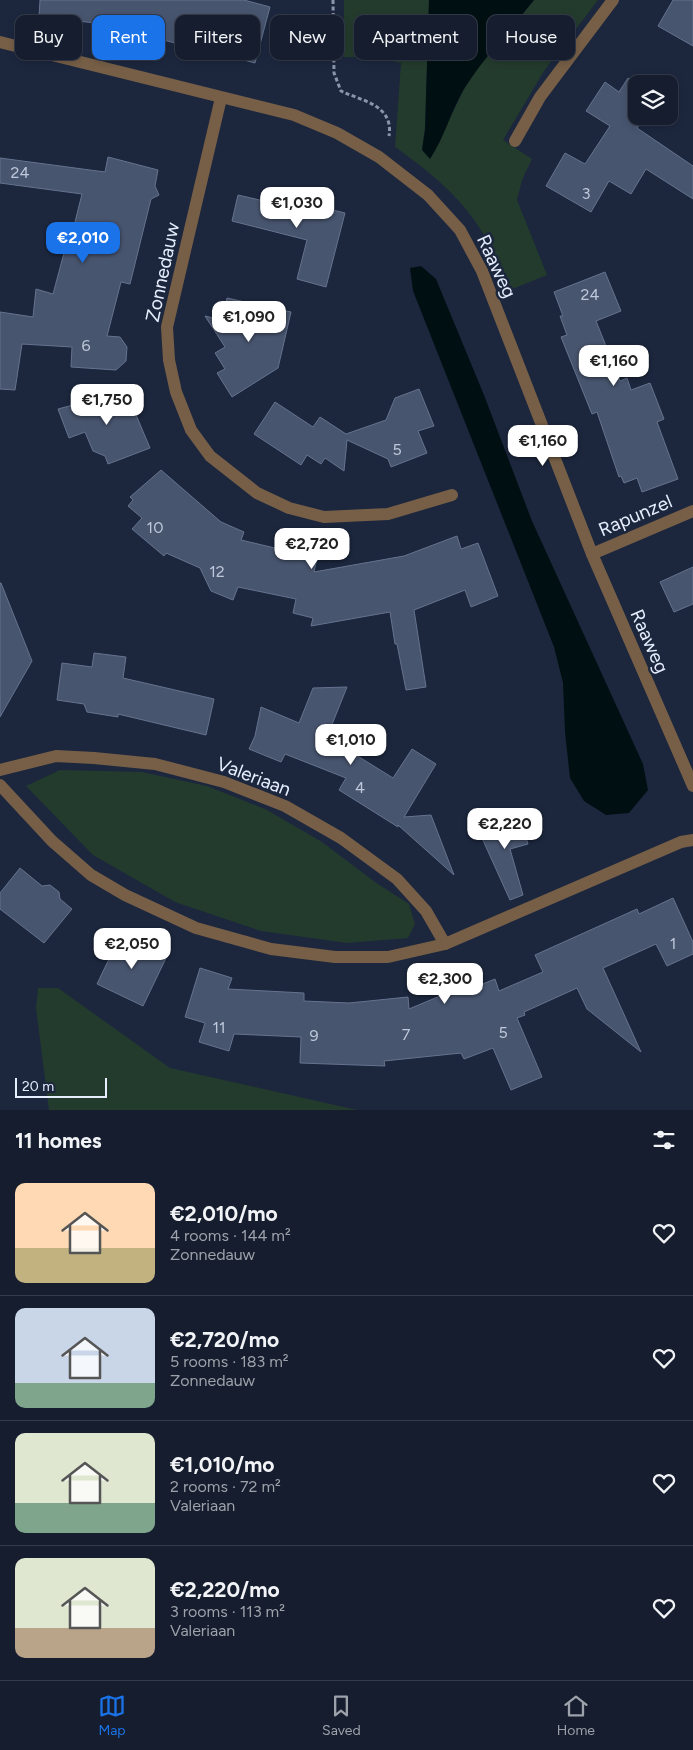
<!DOCTYPE html>
<meta charset="utf-8">
<style>
body{margin:0;font-family:Figtree,sans-serif;background:#1e2636;color:#f1f3f6;height:100vh;display:flex;flex-direction:column;font-size:19px;white-space:nowrap}
*{box-sizing:border-box;margin:0}
p{font-size:16px;color:#9da2aa}
.icon{flex:none;width:28px;height:28px;fill:none;stroke:currentColor;stroke-width:2;stroke-linecap:round;stroke-linejoin:round}
.map{position:relative;height:1110px;overflow:hidden}
.panel{display:flex;flex-direction:column;background:#151d2e;flex:1}
.panel>*{flex:none}
.guide{position:absolute;left:15px;top:15px;width:664px;height:45px;display:flex;gap:10px}
.fabs{position:absolute;left:628px;top:75px;display:grid;gap:10px}
.fabs a{display:grid;place-items:center;width:50px;height:50px;border-radius:10px;background:#151d2e;box-shadow:0 2px 8px #0003,0 0 0 1px #343b4a;font-size:25px}
.scale{position:absolute;left:15px;bottom:12px;width:92px;box-sizing:border-box;padding-left:5px;border:2px solid #e6eefe;border-top:0;font-size:14px;line-height:18px;white-space:nowrap;color:#e6eefe;-webkit-text-stroke:4px #1c273e;paint-order:stroke}
.price{position:absolute;translate:-50% -42px;padding:0 11px;border-radius:10px;background:#fff;color:#222;font-size:16px;line-height:32px;filter:drop-shadow(0 1px 2px #0008)}
.price::after{content:'';position:absolute;left:50%;top:30px;width:15px;height:11px;margin-left:-8px;background:inherit;clip-path:polygon(0 0,100% 0,50% 100%)}
.price.on{background:#1a73e8;color:#fff}
ul{padding:0;list-style:none}
li{display:flex;align-items:center;gap:15px;height:125px;padding:0 15px}
li+li{border-top:1px solid #343b4a}
li span{display:grid;place-items:center;flex:none;width:140px;height:100px;border-radius:10px;color:#555}
li>.icon{margin-inline-start:auto}
span .icon{width:60px;height:60px;fill:#fffc;stroke-width:1}
li b{font-size:21px}
h2{display:flex;justify-content:space-between;align-items:center;height:60px;padding:0 15px;font-size:21px}
.tag{padding:0 18px;border-radius:10px;background:#151d2e;box-shadow:0 2px 8px #0003,0 0 0 1px #343b4a;font-size:18px;line-height:45px}
.tag.on{background:#1a73e8;color:#fff}
.menu{display:flex;justify-content:space-around;align-items:center;height:70px;border-top:1px solid #343b4a;background:#151d2e;font-size:14px;color:#9da2aa}
.menu a{display:grid;justify-items:center;gap:2px}
.menu .on{color:#1a73e8}
.map>svg:first-child{display:block}
.green{fill:#233b2d}
.water{fill:#001012}
.building{fill:#48556f;stroke:#65738e}
.lines{fill:none;stroke-linecap:round;stroke-linejoin:round}
.path{stroke:#8b94a8;stroke-width:3;stroke-dasharray:4 2.5;stroke-linecap:butt}
.street{stroke:#775f47;stroke-width:12}
.labels{text-anchor:middle;stroke-width:5;stroke-linejoin:round;paint-order:stroke}
.number-label{font-size:16px;fill:#bec8da}
.street-label{font-size:19px;fill:#e6eefe;stroke:#1c273e}
</style>
<div class="map">
<svg width="693" height="1110" viewBox="0 0 693 1110">
<rect width="100%" height="100%" fill="#1c273e"/>
<g class="green">
<path d="M 344,0 L 429,0 L 425,129 L 422,150 L 453,112 L 463,91 L 474,73 L 534,0 L 598,0 L 544,71 L 503,140 L 532,159 L 522,180 L 517,200 L 547,275 L 510,290 C 502,272 495,254 485,237 C 464,199 429,171 395,147 L 401,63 L 380,58 L 344,57 Z"/>
<polygon points="60,770 142,772 207,786 267,810 322,842 375,882 409,904 415,924 408,938 347,943 261,931 175,902 93,855 26,786"/>
<polygon points="38,988 58,988 170,1068 357,1110 49,1110 36,1008"/>
</g>
<g class="water">
<path d="M 429,0 L 534,0 C 511,29 484,57 464,89 C 451,111 445,136 430,159 L 422,150 L 425,129 Z"/>
<polygon points="421,266 436,279 484,395 532,521 643,764 648,790 629,813 606,815 584,801 570,778 565,732 563,683 554,647 413,291 410,268"/>
</g>
<g class="building">
<polygon points="40,0 244,0 270,7 255,63 222,54 226,38 180,24 175,43 141,34 143,28 39,17"/>
<polygon points="673,0 693,0 693,46 658,26"/>
<polygon points="628,78 637,84 636,116 645,116 637,128 693,166 693,199 646,169 631,194 609,181 591,212 546,186 565,153 585,164 610,126 586,111 605,82 619,92"/>
<polygon points="108,157 158,170 155,186 159,195 151,199 130,284 121,282 107,336 120,337 127,347 126,361 116,370 71,367 72,347 22,344 15,390 0,389 0,312 33,317 36,289 53,294 64,253 67,254 82,194 0,183 0,158 105,172"/>
<polygon points="268,188 297,195 296,201 345,213 326,287 297,279 307,240 232,221 238,195 264,201"/>
<polygon points="605,272 621,311 596,321 620,381 627,378 631,390 650,383 664,419 657,422 678,479 642,492 637,478 624,483 621,476 619,477 597,412 592,414 561,337 567,335 560,316 563,316 554,292"/>
<polygon points="227,298 291,312 278,368 232,397 217,373 225,369 215,353 225,347 205,316 222,320"/>
<polygon points="419,389 434,426 418,431 427,453 391,467 388,459 347,440 344,471 325,458 321,464 307,455 301,465 254,434 275,402 313,427 320,417 346,434 386,420 395,398"/>
<polygon points="126,391 150,448 108,464 105,456 93,451 85,432 69,438 58,409"/>
<polygon points="161,470 221,522 244,532 241,540 317,558 314,572 404,556 457,536 461,549 478,543 498,596 471,607 465,590 414,610 426,687 406,690 397,644 395,644 390,612 311,626 313,618 293,613 296,599 238,587 233,600 211,591 200,568 166,553 164,556 132,529 142,518 128,506 133,500 130,497"/>
<polygon points="693,567 693,604 674,612 660,582"/>
<polygon points="0,583 1,583 32,661 0,717"/>
<polygon points="94,653 126,657 123,678 214,699 206,735 118,714 118,717 87,712 84,704 57,700 62,663 92,667"/>
<polygon points="347,687 327,737 393,778 412,749 436,764 404,817 431,815 454,875 398,825 398,827 339,790 346,778 285,754 281,762 249,749 255,736 261,707 299,723 313,688"/>
<polygon points="519,815 528,844 510,849 523,895 510,900 477,827"/>
<polygon points="20,868 42,886 50,885 59,892 60,899 72,909 44,943 0,909 0,893"/>
<polygon points="673,898 693,942 693,954 667,966 656,944 603,968 641,1052 587,1009 577,988 524,1012 525,1015 517,1018 542,1077 511,1090 493,1048 464,1059 461,1053 384,1061 385,1066 300,1063 301,1037 234,1034 229,1051 199,1042 205,1023 185,1017 200,968 232,978 228,989 304,993 304,1001 349,1003 408,997 409,1009 476,981 478,986 495,979 499,991 543,972 535,955 637,909 639,914"/>
<polygon points="121,934 167,956 143,1006 97,984"/>
</g>
<g class="lines">
<path class="path" d="M 333,0 L 334,73 L 341,91 C 362,101 394,105 389,136"/>
<g class="street">
<polyline points="0,42 294,115 337,133 379,157 428,195 460,230 482,271 592,554 693,786"/>
<polyline points="221,98 167,327 169,360 176,392 191,430 210,456 257,493 289,508 324,517 388,514 452,495"/>
<polyline points="515,141 540,97 613,0"/>
<polyline points="592,554 693,511"/>
<polyline points="0,770 56,756 94,758 155,764 224,782 285,806 341,838 397,879 426,911 445,944"/>
<polyline points="0,785 52,841 91,875 125,895 196,928 271,949 335,957 388,957 445,944 681,842 693,840"/>
</g>
</g>
<g class="labels">
<g class="number-label">
<text x="20" y="178">24</text>
<text x="586" y="199">3</text>
<text x="590" y="300">24</text>
<text x="86" y="351">6</text>
<text x="397" y="455">5</text>
<text x="155" y="533">10</text>
<text x="217" y="577">12</text>
<text x="360" y="793">4</text>
<text x="673" y="949">1</text>
<text x="219" y="1033">11</text>
<text x="503" y="1038">5</text>
<text x="406" y="1040">7</text>
<text x="314" y="1041">9</text>
</g>
<g class="street-label">
<text transform="translate(497 266) rotate(65)" y="7">Raaweg</text>
<text transform="translate(162 272) rotate(-78)" y="7">Zonnedauw</text>
<text transform="translate(635 515) rotate(-23)" y="7">Rapunzel</text>
<text transform="translate(650 641) rotate(66)" y="7">Raaweg</text>
<text transform="translate(254 776) rotate(21)" y="7">Valeriaan</text>
</g>
</g>
</svg>
<div class="fabs">
<a><svg class="icon" aria-label="layers" viewBox="0 0 24 24"><path d="M12 4l9 5-9 5-9-5zM3 14l9 5 9-5"/></svg></a>
</div>
<div class="scale">20 m</div>
<b class="price" style="left:297px;top:229px">€1,030</b>
<b class="price on" style="left:83px;top:264px">€2,010</b>
<b class="price" style="left:249px;top:343px">€1,090</b>
<b class="price" style="left:614px;top:387px">€1,160</b>
<b class="price" style="left:107px;top:426px">€1,750</b>
<b class="price" style="left:543px;top:467px">€1,160</b>
<b class="price" style="left:312px;top:570px">€2,720</b>
<b class="price" style="left:351px;top:766px">€1,010</b>
<b class="price" style="left:505px;top:850px">€2,220</b>
<b class="price" style="left:132px;top:970px">€2,050</b>
<b class="price" style="left:445px;top:1005px">€2,300</b>
<div class="guide">
<a class="tag">Buy</a>
<a class="tag on">Rent</a>
<a class="tag">Filters</a>
<a class="tag">New</a>
<a class="tag">Apartment</a>
<a class="tag">House</a>
</div>
</div>
<section class="panel">
<h2>11 homes<svg class="icon" aria-label="filters" viewBox="0 0 24 24"><path d="M4 7h16M4 17h16"/><circle cx="9" cy="7" r="2"/><circle cx="15" cy="17" r="2"/></svg></h2>
<ul>
<li><span style="background:linear-gradient(#ffd9b3 65%,#c2b280 0)"><svg class="icon" aria-label="home" viewBox="0 0 24 24"><path d="M3 11l9-7 9 7M6 9v11h12V9"/></svg></span><div><b>€2,010/mo</b><p>4 rooms · 144 m²</p><p>Zonnedauw</p></div><svg class="icon" aria-label="heart" viewBox="0 0 24 24"><path d="M12 20l-8-8c-3-5 5-10 8-4 3-6 11-1 8 4z"/></svg></li>
<li><span style="background:linear-gradient(#c9d6e8 75%,#7fa58c 0)"><svg class="icon" aria-label="home" viewBox="0 0 24 24"><path d="M3 11l9-7 9 7M6 9v11h12V9"/></svg></span><div><b>€2,720/mo</b><p>5 rooms · 183 m²</p><p>Zonnedauw</p></div><svg class="icon" aria-label="heart" viewBox="0 0 24 24"><path d="M12 20l-8-8c-3-5 5-10 8-4 3-6 11-1 8 4z"/></svg></li>
<li><span style="background:linear-gradient(#dfe7d0 70%,#7fa58c 0)"><svg class="icon" aria-label="home" viewBox="0 0 24 24"><path d="M3 11l9-7 9 7M6 9v11h12V9"/></svg></span><div><b>€1,010/mo</b><p>2 rooms · 72 m²</p><p>Valeriaan</p></div><svg class="icon" aria-label="heart" viewBox="0 0 24 24"><path d="M12 20l-8-8c-3-5 5-10 8-4 3-6 11-1 8 4z"/></svg></li>
<li><span style="background:linear-gradient(#dfe7d0 70%,#b9a48a 0)"><svg class="icon" aria-label="home" viewBox="0 0 24 24"><path d="M3 11l9-7 9 7M6 9v11h12V9"/></svg></span><div><b>€2,220/mo</b><p>3 rooms · 113 m²</p><p>Valeriaan</p></div><svg class="icon" aria-label="heart" viewBox="0 0 24 24"><path d="M12 20l-8-8c-3-5 5-10 8-4 3-6 11-1 8 4z"/></svg></li>
</ul>
</section>
<nav class="menu">
<a class="on"><svg class="icon" aria-label="map" viewBox="0 0 24 24"><path d="M3 6l6-2 6 2 6-2v14l-6 2-6-2-6 2zM9 4v14M15 6v14"/></svg>Map</a>
<a><svg class="icon" aria-label="saved" viewBox="0 0 24 24"><path d="M7 4h10v16l-5-4-5 4z"/></svg>Saved</a>
<a><svg class="icon" aria-label="home" viewBox="0 0 24 24"><path d="M3 11l9-7 9 7M6 9v11h12V9"/></svg>Home</a>
</nav>
